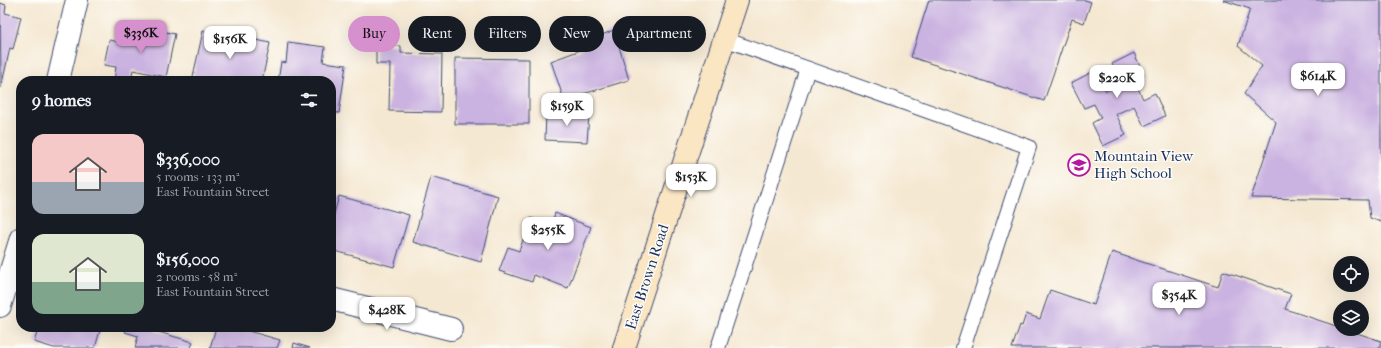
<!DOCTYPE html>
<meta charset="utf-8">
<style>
body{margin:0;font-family:"IM FELL French Canon",serif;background:#20242c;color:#f1f3f6;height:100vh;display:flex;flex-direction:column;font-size:15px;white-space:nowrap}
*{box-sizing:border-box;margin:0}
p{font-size:13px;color:#9ea1a6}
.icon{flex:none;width:22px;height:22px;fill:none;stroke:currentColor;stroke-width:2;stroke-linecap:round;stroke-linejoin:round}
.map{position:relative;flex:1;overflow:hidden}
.sheet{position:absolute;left:16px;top:76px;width:320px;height:256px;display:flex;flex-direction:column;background:#171b24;border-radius:16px;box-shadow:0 4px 16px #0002}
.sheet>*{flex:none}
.hud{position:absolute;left:348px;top:16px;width:380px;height:36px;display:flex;gap:8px}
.tools{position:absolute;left:1333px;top:256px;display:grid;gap:8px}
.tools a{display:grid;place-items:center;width:36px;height:36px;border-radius:50%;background:#171b24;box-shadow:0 4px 16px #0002;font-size:20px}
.price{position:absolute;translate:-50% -34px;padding:0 9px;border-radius:8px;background:#fff;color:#222;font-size:13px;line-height:26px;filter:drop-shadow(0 1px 2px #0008)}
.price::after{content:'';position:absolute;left:50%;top:24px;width:12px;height:9px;margin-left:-6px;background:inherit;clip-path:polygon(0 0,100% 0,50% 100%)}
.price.on{background:#d690ce;color:#111}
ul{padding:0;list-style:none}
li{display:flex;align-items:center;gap:12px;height:100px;padding:0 16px}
li span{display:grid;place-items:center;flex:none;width:112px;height:80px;border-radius:12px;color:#555}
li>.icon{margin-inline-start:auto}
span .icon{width:48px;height:48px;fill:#fffc;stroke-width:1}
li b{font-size:17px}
h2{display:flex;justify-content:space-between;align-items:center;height:48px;padding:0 16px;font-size:17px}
.tag{padding:0 14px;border-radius:18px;background:#171b24;box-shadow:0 4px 16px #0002;font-size:14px;line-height:36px}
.tag.on{background:#d690ce;color:#111}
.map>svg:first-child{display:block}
.building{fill:#cab2e1}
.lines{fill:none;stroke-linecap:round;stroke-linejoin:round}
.lane-casing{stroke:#3c4b6f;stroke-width:16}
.street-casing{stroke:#3c4b6f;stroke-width:24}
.secondary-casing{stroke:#3c4b6f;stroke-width:24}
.lane{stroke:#fff;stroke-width:14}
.street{stroke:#fff;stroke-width:22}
.secondary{stroke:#fbe6c4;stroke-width:22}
.labels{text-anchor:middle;stroke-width:3;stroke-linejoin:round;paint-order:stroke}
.poi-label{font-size:15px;fill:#1b2f5e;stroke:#fdfcf7;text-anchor:start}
.street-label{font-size:15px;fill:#1b2f5e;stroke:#fdfcf7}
</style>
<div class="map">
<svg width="1381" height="348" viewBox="0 0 1381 348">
<rect width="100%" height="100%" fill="#fdfcf7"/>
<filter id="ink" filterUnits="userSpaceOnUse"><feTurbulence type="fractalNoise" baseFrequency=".025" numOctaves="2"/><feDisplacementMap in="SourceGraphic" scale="8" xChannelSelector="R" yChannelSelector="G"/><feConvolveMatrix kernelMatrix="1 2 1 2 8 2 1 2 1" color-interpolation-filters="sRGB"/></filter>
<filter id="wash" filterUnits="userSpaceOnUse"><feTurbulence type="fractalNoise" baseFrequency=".012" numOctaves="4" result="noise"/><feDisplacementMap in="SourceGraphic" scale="16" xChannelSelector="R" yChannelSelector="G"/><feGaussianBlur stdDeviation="0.9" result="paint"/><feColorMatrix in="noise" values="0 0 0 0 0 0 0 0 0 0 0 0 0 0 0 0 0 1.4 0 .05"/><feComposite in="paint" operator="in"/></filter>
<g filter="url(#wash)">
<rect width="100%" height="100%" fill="#f5e8d2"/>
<g id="blocks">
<g class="building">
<polygon points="929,0 1085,0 1091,2 1084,23 1072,19 1044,101 911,57"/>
<polygon points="1223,0 1381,0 1381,222 1370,218 1368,200 1251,198 1276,122 1244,94 1262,66 1238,46 1250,9"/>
<polygon points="0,3 6,5 5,13 21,17 13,49 10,48 1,88"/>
<polygon points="138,26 175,34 166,77 133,70 131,81 114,81 116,67 104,65 109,40 134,45"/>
<polygon points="614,30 629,80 583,94 587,106 568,112 551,61 581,50 580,44"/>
<polygon points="203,31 233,37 231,46 245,49 247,38 270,43 262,81 192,81"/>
<polygon points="288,42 325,47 323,62 346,65 339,113 331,112 331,81 278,81 281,62 286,63"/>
<polygon points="376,45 401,46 401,53 442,54 441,112 389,111 390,64 376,64"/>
<polygon points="1134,53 1144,75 1134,80 1143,99 1155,93 1165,116 1144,126 1134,106 1116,114 1126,135 1103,146 1092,123 1101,118 1094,104 1084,108 1071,83 1096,70 1106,91 1121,84 1112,64"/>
<polygon points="455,58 529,59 529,124 455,124"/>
<polygon points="546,113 589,115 587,142 545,140"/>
<polygon points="431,177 498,196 481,262 413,242"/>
<polygon points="339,196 409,215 394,267 331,250 331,225"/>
<polygon points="555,213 591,227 568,288 534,275 532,282 499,271 508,247 519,251 531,218 551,226"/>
<polygon points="1112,252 1218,287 1223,271 1291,294 1285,309 1381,341 1381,348 1012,348 1020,325 1022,326 1026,314 1040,319 1050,290 1094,305"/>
<polygon points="39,327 101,327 95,348 54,348 34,342"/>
<polygon points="127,327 156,327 155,331 193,342 191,348 135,348 138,336 125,332"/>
<polygon points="216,327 234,327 280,340 277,348 210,348"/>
<polygon points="294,343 310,348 293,348"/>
</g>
</g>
</g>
<g filter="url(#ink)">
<use href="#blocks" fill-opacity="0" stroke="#3c4b6f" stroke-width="1"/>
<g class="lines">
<g class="lane-casing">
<g id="lane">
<polyline points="724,39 1029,147 963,348"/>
<polyline points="718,348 808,69"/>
</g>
</g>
<g class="street-casing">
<g id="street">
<polyline points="58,81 77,0"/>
<polyline points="331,299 451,329"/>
<polyline points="0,306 21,238"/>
</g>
</g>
<g class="secondary-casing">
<polyline id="secondary" points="624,348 737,0"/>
</g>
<use href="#lane" class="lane"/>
<use href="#street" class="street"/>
<use href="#secondary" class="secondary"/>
</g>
</g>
<defs>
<g id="school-ring" transform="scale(1.15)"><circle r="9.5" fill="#fdfcf7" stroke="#b5179e" stroke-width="1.5"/><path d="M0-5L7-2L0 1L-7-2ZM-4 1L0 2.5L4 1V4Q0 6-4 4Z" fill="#b5179e"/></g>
</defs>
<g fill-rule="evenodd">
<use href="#school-ring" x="1079" y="165"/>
</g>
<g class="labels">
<g class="poi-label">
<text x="1094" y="161">Mountain View<tspan x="1094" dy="17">High School</tspan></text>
</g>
<g class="street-label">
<text transform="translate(647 277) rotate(-72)" y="5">East Brown Road</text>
</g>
</g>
</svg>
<div class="tools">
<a><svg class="icon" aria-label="locate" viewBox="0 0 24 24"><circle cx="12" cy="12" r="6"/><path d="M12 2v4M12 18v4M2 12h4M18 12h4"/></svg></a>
<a><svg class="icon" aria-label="layers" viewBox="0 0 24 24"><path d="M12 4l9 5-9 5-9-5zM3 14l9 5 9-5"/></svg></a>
</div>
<b class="price on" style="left:141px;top:54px">$336K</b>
<b class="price" style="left:230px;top:60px">$156K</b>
<b class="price" style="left:1318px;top:97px">$614K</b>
<b class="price" style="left:1117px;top:99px">$220K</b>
<b class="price" style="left:567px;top:127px">$159K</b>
<b class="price" style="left:691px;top:198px">$153K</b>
<b class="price" style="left:548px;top:251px">$255K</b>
<b class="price" style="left:1179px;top:316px">$354K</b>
<b class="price" style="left:387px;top:331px">$428K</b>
<div class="hud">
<a class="tag on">Buy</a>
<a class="tag">Rent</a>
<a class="tag">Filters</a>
<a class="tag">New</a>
<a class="tag">Apartment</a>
</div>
<section class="sheet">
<h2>9 homes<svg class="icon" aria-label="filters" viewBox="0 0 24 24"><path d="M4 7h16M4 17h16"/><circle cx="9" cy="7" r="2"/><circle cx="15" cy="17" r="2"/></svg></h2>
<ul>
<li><span style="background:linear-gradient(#f6c9c9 60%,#9aa5b1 0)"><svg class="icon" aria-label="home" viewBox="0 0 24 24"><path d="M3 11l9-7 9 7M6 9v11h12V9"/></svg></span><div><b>$336,000</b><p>5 rooms · 133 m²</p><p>East Fountain Street</p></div></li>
<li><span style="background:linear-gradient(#dfe7d0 60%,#7fa58c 0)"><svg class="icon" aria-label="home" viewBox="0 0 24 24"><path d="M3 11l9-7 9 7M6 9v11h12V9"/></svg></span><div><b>$156,000</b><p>2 rooms · 58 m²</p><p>East Fountain Street</p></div></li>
</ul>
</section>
</div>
